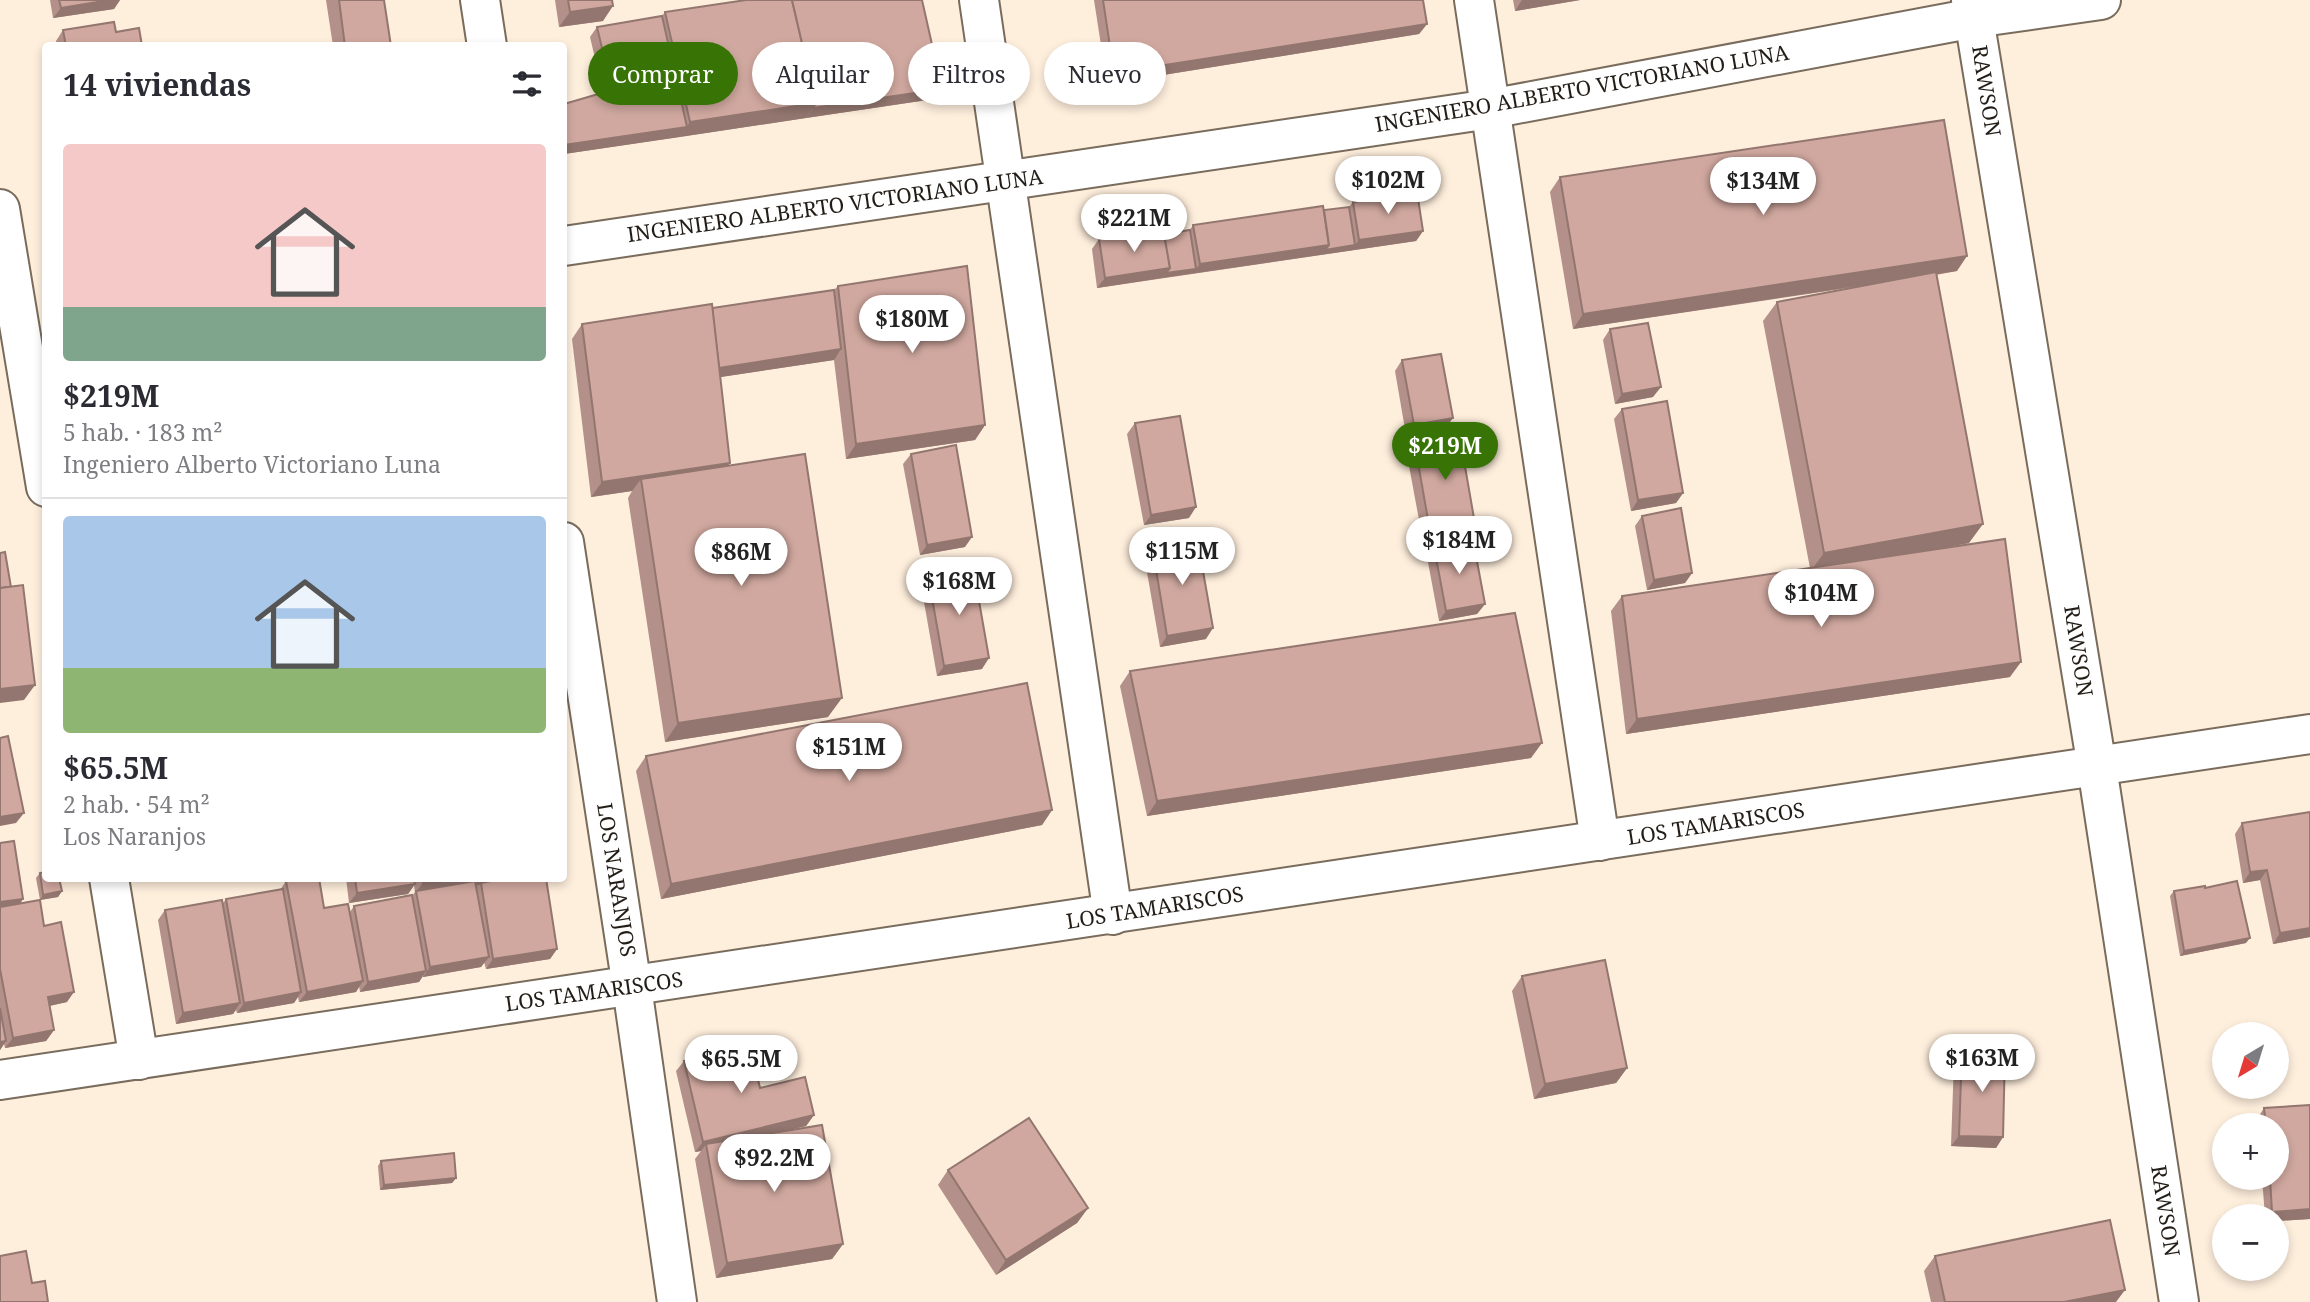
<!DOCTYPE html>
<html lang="es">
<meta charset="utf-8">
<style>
body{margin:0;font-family:"Noto Serif",serif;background:#f7f7f7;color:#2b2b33;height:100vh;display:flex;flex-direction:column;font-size:26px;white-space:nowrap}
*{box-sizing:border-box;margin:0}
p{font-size:23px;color:#7c7c81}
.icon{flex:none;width:38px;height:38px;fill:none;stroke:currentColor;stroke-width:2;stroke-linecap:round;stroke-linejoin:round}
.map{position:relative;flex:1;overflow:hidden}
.panel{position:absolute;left:42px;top:42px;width:525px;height:840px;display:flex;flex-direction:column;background:#fff;border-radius:7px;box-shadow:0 4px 10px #0003}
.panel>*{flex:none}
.banner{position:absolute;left:588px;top:42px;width:665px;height:63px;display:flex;gap:14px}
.needle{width:46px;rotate:218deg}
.fabs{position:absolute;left:2212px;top:1022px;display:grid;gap:14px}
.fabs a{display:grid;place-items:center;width:77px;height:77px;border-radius:50%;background:#fff;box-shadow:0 4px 10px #0003;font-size:35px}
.price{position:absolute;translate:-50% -60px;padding:0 16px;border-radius:24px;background:#fff;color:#222;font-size:23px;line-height:46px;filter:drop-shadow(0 2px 4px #0008)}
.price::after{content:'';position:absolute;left:50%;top:42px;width:21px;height:16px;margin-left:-10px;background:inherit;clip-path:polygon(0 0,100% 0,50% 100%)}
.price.current{background:#387306;color:#fff}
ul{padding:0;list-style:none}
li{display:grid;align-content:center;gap:14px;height:371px;padding:0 21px}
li+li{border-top:2px solid #e1e1e2}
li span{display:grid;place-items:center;height:217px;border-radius:7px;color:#555}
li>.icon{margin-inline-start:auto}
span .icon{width:126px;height:126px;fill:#fffc;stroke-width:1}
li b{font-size:30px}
h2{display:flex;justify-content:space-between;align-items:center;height:84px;padding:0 21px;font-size:30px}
.pill{padding:0 24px;border-radius:32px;background:#fff;box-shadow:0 4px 10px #0003;font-size:24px;line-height:63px}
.pill.current{background:#387306;color:#fff}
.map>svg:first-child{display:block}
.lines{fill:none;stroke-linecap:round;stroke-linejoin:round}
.minor-casing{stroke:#796c5c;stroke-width:42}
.minor{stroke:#fff;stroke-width:38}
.wall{fill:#b39089}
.shaded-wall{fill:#92766f}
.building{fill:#d0a89f;stroke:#92766f;stroke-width:2}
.labels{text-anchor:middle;stroke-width:6;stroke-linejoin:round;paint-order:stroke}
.street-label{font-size:21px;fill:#231d17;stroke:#fefefe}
</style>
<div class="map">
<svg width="2310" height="1302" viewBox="0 0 2310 1302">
<rect width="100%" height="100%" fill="#feeedc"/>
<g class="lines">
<g class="minor-casing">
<g id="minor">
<polyline points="480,0 487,46"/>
<polyline points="979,0 1113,915"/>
<polyline points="1474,0 1600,841"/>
<polyline points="1971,0 2097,767 2179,1302"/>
<polyline points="0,209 46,487"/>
<polyline points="564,246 1490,109 1974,18 2101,0"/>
<polyline points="564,542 632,987 677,1302"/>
<polyline points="109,878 139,1060"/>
<polyline points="0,1080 2310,734"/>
</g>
</g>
<use href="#minor" class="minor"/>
</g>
<g class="wall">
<polygon points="50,0 120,0 114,9 53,18"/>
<polygon points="326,0 384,0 391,46 333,46"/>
<polygon points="555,0 612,0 603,21 559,27"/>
<polygon points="1094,0 1423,0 1427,24 1419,34 1107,84"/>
<polygon points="1513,0 1580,0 1515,11"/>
<polygon points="665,12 942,89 934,99 564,154 564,104 603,92 590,37 597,27 662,16"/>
<polygon points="63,30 116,32 142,46 56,46 56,41"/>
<polygon points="1560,177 1957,271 1936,275 1969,543 1931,550 2010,677 1626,734 1611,611 1622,596 1810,568 1763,321 1777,302 1875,284 1573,329 1550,192"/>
<polygon points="1353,202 1423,231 1416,241 1097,288 1092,249 1099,239 1164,234 1190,230 1193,225 1349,207"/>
<polygon points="838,286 985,425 975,440 846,459 834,360 720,377 729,466 828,717 665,742 628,498 632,491 591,497 572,339 582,324 712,308 834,290"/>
<polygon points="1610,329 1653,397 1615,404 1603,340"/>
<polygon points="1402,360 1453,418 1445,428 1406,435 1395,371"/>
<polygon points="1622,409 1683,493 1676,503 1631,511 1614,419"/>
<polygon points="1135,423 1189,518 1144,525 1127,434"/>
<polygon points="1414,440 1468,534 1423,541 1406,450"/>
<polygon points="911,454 965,547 920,555 903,464"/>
<polygon points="1642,516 1692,573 1685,583 1647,590 1635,526"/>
<polygon points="1152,545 1206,639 1160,647 1144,555"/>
<polygon points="1434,547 1485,604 1477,614 1439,621 1427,557"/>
<polygon points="928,575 982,669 937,676 921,585"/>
<polygon points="1130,671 1531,758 1147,816 1120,686"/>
<polygon points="646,756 1052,810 1042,825 661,899 636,771"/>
<polygon points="2310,812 2310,937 2273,944 2260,880 2243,883 2235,834 2242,823"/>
<polygon points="0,843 23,899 20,904 44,926 67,1002 49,1006 54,1030 46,1041 5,1048 4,1044 0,1050"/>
<polygon points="40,873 62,891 58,897 40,900 36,878"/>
<polygon points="346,878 546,878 557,949 550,959 486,969 484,962 481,967 423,977 423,976 419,982 360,992 359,986 356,992 299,1002 298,997 294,1003 237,1013 236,1010 233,1014 176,1024 158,920 165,910 223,903 226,899 280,890 286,881 324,908 350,912 354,906 412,896 415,892 414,885 408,894 349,903"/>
<polygon points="2174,891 2246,943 2180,956 2170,896"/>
<polygon points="1522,976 1627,1068 1616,1083 1534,1099 1512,991"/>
<polygon points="1962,1050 2003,1137 1996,1148 1951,1146 1954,1060"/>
<polygon points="684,1061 760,1088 814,1115 806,1126 776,1133 843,1244 832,1259 716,1278 695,1159 701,1151 695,1152 676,1071"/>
<polygon points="2310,1105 2310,1219 2277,1221 2277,1216 2265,1216 2262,1178 2277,1178 2277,1125 2258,1125 2257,1119 2264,1108"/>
<polygon points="381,1161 456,1178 452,1183 380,1190 378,1166"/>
<polygon points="948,1170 1088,1208 1077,1223 996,1275 938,1185"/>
<polygon points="1935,1256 2116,1302 1931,1302 1924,1271"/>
</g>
<g class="shaded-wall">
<polygon points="110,0 120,0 114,9 53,18 61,8"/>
<polygon points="1522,0 1580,0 1515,11"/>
<polygon points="613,6 603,21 559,27 570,12"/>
<polygon points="1427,24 1419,34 1107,84 1114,73"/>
<polygon points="942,89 934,99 806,118 813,108"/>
<polygon points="816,103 806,118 680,137 690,122"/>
<polygon points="687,127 680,137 564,154 564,145"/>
<polygon points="1423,231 1416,241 1162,278 1166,273 1196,269 1200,264 1329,245 1355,245 1359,240"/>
<polygon points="1967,256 1957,271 1573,329 1583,314"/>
<polygon points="1170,268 1162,278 1097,288 1105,278"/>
<polygon points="841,349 834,360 708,379 715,369"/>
<polygon points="1661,387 1653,397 1615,404 1622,394"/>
<polygon points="1453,418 1445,428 1406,435 1414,425"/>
<polygon points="985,425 975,440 846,459 856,444"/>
<polygon points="730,463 720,478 641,479 632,491 591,497 602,482"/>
<polygon points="1683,493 1676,503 1631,511 1638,500"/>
<polygon points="1196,507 1189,518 1144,525 1151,515"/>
<polygon points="1475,524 1468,534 1423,541 1430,531"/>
<polygon points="1983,524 1969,543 1810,572 1824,553"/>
<polygon points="972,537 965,547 920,555 927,545"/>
<polygon points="1692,573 1685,583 1647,590 1654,580"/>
<polygon points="1485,604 1477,614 1439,621 1446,611"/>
<polygon points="1213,628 1206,639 1160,647 1167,636"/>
<polygon points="989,658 982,669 937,676 944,666"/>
<polygon points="2021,662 2010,677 1626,734 1637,719"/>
<polygon points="35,685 24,700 0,703 0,689"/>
<polygon points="842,698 828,717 665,742 678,723"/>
<polygon points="1542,743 1531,758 1147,816 1157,801"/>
<polygon points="1052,810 1042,825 661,899 671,884"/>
<polygon points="24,813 16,823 0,826 0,817"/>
<polygon points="2267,870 2260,880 2243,883 2250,872"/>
<polygon points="451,878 474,878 469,885 415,893 423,883"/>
<polygon points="478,878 520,878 481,883 479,885 473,886"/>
<polygon points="415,884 408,894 349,903 357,893"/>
<polygon points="62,891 58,897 40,900 43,895"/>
<polygon points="23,899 16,909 0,912 0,902"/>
<polygon points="2310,928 2310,937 2273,944 2280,933"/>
<polygon points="2250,938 2246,943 2180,956 2184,951"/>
<polygon points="557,949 550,959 486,969 493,959"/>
<polygon points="489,957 481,967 423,977 430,967"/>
<polygon points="426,971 419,982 360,992 368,982"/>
<polygon points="363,981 356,992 299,1002 307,992"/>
<polygon points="74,992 67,1002 40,1008 48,997"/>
<polygon points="301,992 294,1003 237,1013 244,1003"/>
<polygon points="240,1003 233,1014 176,1024 183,1013"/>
<polygon points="54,1030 46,1041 5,1048 13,1038"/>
<polygon points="6,1041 0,1050 0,1042"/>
<polygon points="1627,1068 1616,1083 1534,1099 1545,1084"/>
<polygon points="814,1115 806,1126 707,1149 706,1144 701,1151 695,1152 703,1142"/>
<polygon points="1959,1136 2003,1137 1996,1148 1951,1146"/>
<polygon points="456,1178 452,1183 380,1190 384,1185"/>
<polygon points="1088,1208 1077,1223 996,1275 1006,1260"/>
<polygon points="2310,1209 2310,1219 2277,1221 2277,1216 2269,1216 2272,1212"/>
<polygon points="843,1244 832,1259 716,1278 727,1263"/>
<polygon points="2125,1290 2116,1302 2064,1302"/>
</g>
<g class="building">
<polygon points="59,0 110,0 61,8"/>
<polygon points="339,0 384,0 391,46 345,46"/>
<polygon points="568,0 612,0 613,6 570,12"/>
<polygon points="746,0 792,0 816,103 690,122 665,12"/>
<polygon points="792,0 922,0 942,89 813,108 816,103"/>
<polygon points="1103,0 1423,0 1427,24 1114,73"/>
<polygon points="662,16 687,127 564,145 564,104 612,90 597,27"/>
<polygon points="114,22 116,32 139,28 142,46 66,46 63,30"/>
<polygon points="1944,120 1967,256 1583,314 1560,177"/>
<polygon points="1417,192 1423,231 1359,240 1353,202"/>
<polygon points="1323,206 1329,245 1200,264 1193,225"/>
<polygon points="1349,207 1355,245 1325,250 1329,245 1324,210"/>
<polygon points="1164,229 1170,268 1105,278 1099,239"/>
<polygon points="1190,230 1196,269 1166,273 1170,268 1164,234"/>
<polygon points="967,266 985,425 856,444 838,286"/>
<polygon points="1936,272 1983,524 1824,553 1777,302"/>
<polygon points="834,290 841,349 719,368 712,308"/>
<polygon points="712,304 730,463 602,482 582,324"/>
<polygon points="1648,323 1661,387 1622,394 1610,329"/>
<polygon points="1441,354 1453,418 1414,425 1402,360"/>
<polygon points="1667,401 1683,493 1638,500 1622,409"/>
<polygon points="1180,416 1196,507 1151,515 1135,423"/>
<polygon points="1459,432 1475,524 1430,531 1414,440"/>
<polygon points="956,445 972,537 927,545 911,454"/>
<polygon points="805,454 842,698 678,723 641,479"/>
<polygon points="1681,508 1692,573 1654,580 1642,516"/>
<polygon points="1197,537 1213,628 1167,636 1152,545"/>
<polygon points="2005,539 2021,662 1637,719 1622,596"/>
<polygon points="1473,540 1485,604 1446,611 1434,547"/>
<polygon points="5,552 11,587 0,588 0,553"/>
<polygon points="973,567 989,658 944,666 928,575"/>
<polygon points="23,585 35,685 0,689 0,588"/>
<polygon points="1515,613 1542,743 1157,801 1130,671"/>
<polygon points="1027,683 1052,810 671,884 646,756"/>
<polygon points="8,736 24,813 0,817 0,738"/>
<polygon points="2310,812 2310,928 2280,933 2267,870 2250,872 2242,823"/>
<polygon points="14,841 23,899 0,902 0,843"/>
<polygon points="46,872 46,878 59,878 62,891 43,895 40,873"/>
<polygon points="301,878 319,878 324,908 348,904 363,981 307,992 286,881"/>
<polygon points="355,878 414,878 415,884 357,893"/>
<polygon points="422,878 451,878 423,883"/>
<polygon points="506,878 546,878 557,949 493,959 481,883"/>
<polygon points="475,881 489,957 430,967 416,891"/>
<polygon points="2237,881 2250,938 2184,951 2174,891 2205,886 2205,888"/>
<polygon points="283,889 301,992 244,1003 226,899"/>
<polygon points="412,895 426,971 368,982 354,906"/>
<polygon points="40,900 44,926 61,922 74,992 48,997 54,1030 13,1038 0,969 0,907"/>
<polygon points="222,900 240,1003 183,1013 165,910"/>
<polygon points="1605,960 1627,1068 1545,1084 1522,976"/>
<polygon points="0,1008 6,1041 0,1042"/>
<polygon points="750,1045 760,1088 805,1077 814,1115 703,1142 684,1061"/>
<polygon points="1962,1050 2005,1052 2003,1137 1959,1136"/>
<polygon points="2310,1105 2310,1209 2272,1212 2270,1178 2277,1178 2277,1125 2266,1125 2264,1108"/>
<polygon points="1029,1118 1088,1208 1006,1260 948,1170"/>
<polygon points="822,1125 843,1244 727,1263 706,1144"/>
<polygon points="454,1153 456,1178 384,1185 381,1161"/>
<polygon points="2110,1220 2125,1290 2064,1302 1945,1302 1935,1256"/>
<polygon points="26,1251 32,1283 45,1281 48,1302 0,1302 0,1256"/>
</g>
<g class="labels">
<g class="street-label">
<text transform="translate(1582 89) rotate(-10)" y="7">INGENIERO ALBERTO VICTORIANO LUNA</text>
<text transform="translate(1986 91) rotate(81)" y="7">RAWSON</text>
<text transform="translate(835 206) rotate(-8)" y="7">INGENIERO ALBERTO VICTORIANO LUNA</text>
<text transform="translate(2078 651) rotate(81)" y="7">RAWSON</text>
<text transform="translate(1716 824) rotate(-9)" y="7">LOS TAMARISCOS</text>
<text transform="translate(616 880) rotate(81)" y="7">LOS NARANJOS</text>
<text transform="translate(1155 908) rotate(-9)" y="7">LOS TAMARISCOS</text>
<text transform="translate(594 992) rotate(-8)" y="7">LOS TAMARISCOS</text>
<text transform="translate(2165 1211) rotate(81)" y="7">RAWSON</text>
</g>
</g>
</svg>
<div class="fabs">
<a><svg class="needle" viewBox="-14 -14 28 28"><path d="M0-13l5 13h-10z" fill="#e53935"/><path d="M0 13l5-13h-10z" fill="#7c7c81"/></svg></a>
<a>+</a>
<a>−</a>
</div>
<b class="price" style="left:1388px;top:216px">$102M</b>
<b class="price" style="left:1763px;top:217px">$134M</b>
<b class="price" style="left:1134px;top:254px">$221M</b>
<b class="price" style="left:912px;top:355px">$180M</b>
<b class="price current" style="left:1445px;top:482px">$219M</b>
<b class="price" style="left:1459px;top:576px">$184M</b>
<b class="price" style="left:1182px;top:587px">$115M</b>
<b class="price" style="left:741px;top:588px">$86M</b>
<b class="price" style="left:959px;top:617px">$168M</b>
<b class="price" style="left:1821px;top:629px">$104M</b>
<b class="price" style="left:849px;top:783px">$151M</b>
<b class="price" style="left:1982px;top:1094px">$163M</b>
<b class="price" style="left:741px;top:1095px">$65.5M</b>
<b class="price" style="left:774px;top:1194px">$92.2M</b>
<div class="banner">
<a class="pill current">Comprar</a>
<a class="pill">Alquilar</a>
<a class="pill">Filtros</a>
<a class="pill">Nuevo</a>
</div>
<section class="panel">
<h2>14 viviendas<svg class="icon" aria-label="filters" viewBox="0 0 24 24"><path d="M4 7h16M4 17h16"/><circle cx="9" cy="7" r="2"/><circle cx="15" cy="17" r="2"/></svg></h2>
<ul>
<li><span style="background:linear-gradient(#f6c9c9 75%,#7fa58c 0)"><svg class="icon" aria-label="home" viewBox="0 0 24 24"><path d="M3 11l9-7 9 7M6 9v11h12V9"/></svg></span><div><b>$219M</b><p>5 hab. · 183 m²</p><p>Ingeniero Alberto Victoriano Luna</p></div></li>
<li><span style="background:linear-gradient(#a9c7e8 70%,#8fb573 0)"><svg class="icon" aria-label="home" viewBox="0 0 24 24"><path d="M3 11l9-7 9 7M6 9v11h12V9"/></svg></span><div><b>$65.5M</b><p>2 hab. · 54 m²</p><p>Los Naranjos</p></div></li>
</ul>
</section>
</div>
